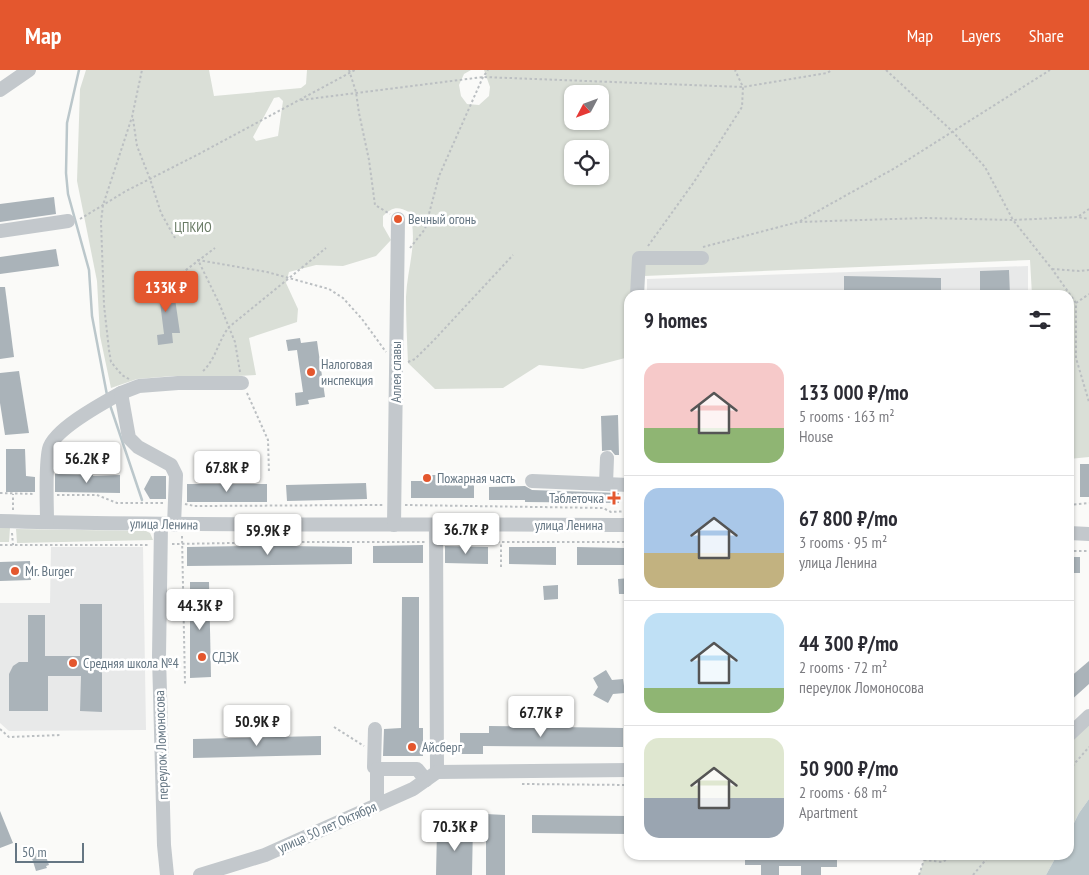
<!DOCTYPE html>
<meta charset="utf-8">
<style>
body{margin:0;font-family:"PT Sans Narrow",sans-serif;background:#f7f7f7;color:#2b2b33;height:100vh;display:flex;flex-direction:column;font-size:19px;white-space:nowrap}
*{box-sizing:border-box;margin:0}
p{font-size:16px;color:#7c7c81}
.icon{flex:none;width:28px;height:28px;fill:none;stroke:currentColor;stroke-width:2;stroke-linecap:round;stroke-linejoin:round}
.map{position:relative;flex:1;overflow:hidden}
.drawer{position:absolute;left:624px;top:220px;width:450px;height:570px;display:flex;flex-direction:column;background:#fff;border-radius:15px;box-shadow:0 1px 4px #0004}
.drawer>*{flex:none}
.needle{width:32px;rotate:229deg}
.tools{position:absolute;left:564px;top:15px;display:grid;gap:10px}
.tools a{display:grid;place-items:center;width:45px;height:45px;border-radius:10px;background:#fff;box-shadow:0 1px 4px #0004;font-size:25px}
.scale{position:absolute;left:15px;bottom:12px;width:69px;box-sizing:border-box;padding-left:5px;border:2px solid #657683;border-top:0;font-size:14px;line-height:18px;white-space:nowrap;color:#657683;-webkit-text-stroke:4px #fff;paint-order:stroke}
.price{position:absolute;translate:-50% -42px;padding:0 11px;border-radius:5px;background:#fff;color:#222;font-size:16px;line-height:32px;filter:drop-shadow(0 1px 2px #0008)}
.price::after{content:'';position:absolute;left:50%;top:30px;width:15px;height:11px;margin-left:-8px;background:inherit;clip-path:polygon(0 0,100% 0,50% 100%)}
.price.on{background:#e4572e;color:#fff}
ul{padding:0;list-style:none}
li{display:flex;align-items:center;gap:15px;height:125px;padding:0 20px}
li+li{border-top:1px solid #e1e1e2}
li span{display:grid;place-items:center;flex:none;width:140px;height:100px;border-radius:15px;color:#555}
li>.icon{margin-inline-start:auto}
span .icon{width:60px;height:60px;fill:#fffc;stroke-width:1}
li b{font-size:21px}
h2{display:flex;justify-content:space-between;align-items:center;height:60px;padding:0 20px;font-size:21px}
header{display:flex;align-items:center;gap:30px;box-sizing:border-box;height:70px;padding:0 25px;background:#e4572e;color:#fff}
header strong{font-size:24px}
nav{display:flex;gap:28px;margin-inline-start:auto;font-size:18px}
.map>svg:first-child{display:block}
.built{fill:#e8e9e9}
.green{fill:#dadfd7;fill-rule:evenodd}
.water{fill:#bbc7cb}
.lines{fill:none;stroke-linecap:round;stroke-linejoin:round}
.stream{stroke:#bbc7cb;stroke-width:2.5}
.building{fill:#aab3b9}
.path{stroke:#bbbfc2;stroke-width:2;stroke-dasharray:2.5 2.5;stroke-linecap:butt}
.minor{stroke:#c3c8cc;stroke-width:14}
.poi-dot{fill:#e4572e;stroke:#fff;stroke-width:2}
.labels{text-anchor:middle;stroke-width:5;stroke-linejoin:round;paint-order:stroke}
.poi-label{font-size:14px;fill:#657683;stroke:#fff;text-anchor:start}
.park-label{font-size:14px;fill:#687a64;stroke:#fff}
.street-label{font-size:14px;fill:#657683;stroke:#fff}
</style>
<header>
<strong>Map</strong>
<nav><a>Map</a><a>Layers</a><a>Share</a></nav>
</header>
<div class="map">
<svg width="1089" height="805" viewBox="0 0 1089 805">
<rect width="100%" height="100%" fill="#fafaf8"/>
<g class="built">
<polygon points="1028,196 1028,225 647,225 647,209"/>
<polygon points="51,477 143,477 146,660 9,661 0,653 0,533 50,533"/>
</g>
<g class="green">
<path d="M 86,0 L 209,0 L 214,26 L 301,18 L 306,14 L 307,0 L 471,0 L 464,4 L 459,15 L 461,26 L 467,34 L 479,35 L 489,26 L 490,17 L 484,0 L 1089,0 L 1089,387 L 1069,389 L 1069,225 L 1032,225 L 1030,190 L 644,206 L 643,225 L 629,225 L 629,287 L 583,299 L 539,295 L 503,318 L 435,319 L 408,293 C 407,271 406,249 406,227 C 407,198 419,170 409,142 C 398,136 392,137 383,146 L 383,156 L 391,170 L 376,186 L 343,196 L 316,195 L 289,202 L 286,213 L 298,239 L 297,252 L 249,268 L 256,305 L 220,307 L 173,306 L 137,309 L 111,318 L 100,266 L 97,211 L 77,111 L 80,19 ZM 572,24 L 600,24 L 600,51 L 572,51 ZM 279,27 L 283,31 L 278,66 L 256,71 L 253,67 L 274,28 ZM 572,79 L 600,79 L 600,106 L 572,106 Z"/>
<polygon points="0,458 10,458 9,472 0,472"/>
<polygon points="16,459 146,461 150,463 153,470 17,473"/>
<polygon points="1089,654 1089,729 1079,743 1069,763 1069,672"/>
<polygon points="924,785 1057,785 1046,805 919,805 924,790"/>
</g>
<polygon class="water" points="1089,729 1089,805 1046,805 1057,785 1069,785 1069,763 1079,743"/>
<g class="lines">
<g class="stream">
<polyline points="79,0 67,53 66,103 68,124 89,200 92,246 107,325"/>
<polyline points="110,335 142,430"/>
</g>
</g>
<g class="building">
<polygon points="54,127 56,144 0,152 0,134"/>
<polygon points="56,179 59,196 0,204 0,187"/>
<polygon points="1009,200 1010,225 991,225 990,222 980,222 980,201"/>
<polygon points="844,206 941,208 941,225 844,225"/>
<polygon points="166,212 167,223 174,222 180,263 172,263 173,273 158,275 157,265 164,264 159,224 151,226 149,214"/>
<polygon points="0,217 5,217 14,287 0,289"/>
<polygon points="300,268 301,273 317,271 325,327 308,330 309,334 296,336 295,323 303,322 297,280 288,281 286,270"/>
<polygon points="19,301 29,363 5,365 0,333 0,303"/>
<polygon points="618,345 619,385 615,385 611,380 602,381 601,346"/>
<polygon points="6,379 25,379 26,406 35,407 35,422 6,422"/>
<rect x="1080" y="394" width="9" height="33"/>
<polygon points="55,404 93,405 93,406 120,405 120,423 55,422"/>
<polygon points="430,405 474,405 474,428 411,428 411,411 430,411"/>
<polygon points="151,406 166,406 166,429 150,429 144,419"/>
<polygon points="366,413 367,429 287,431 286,415"/>
<rect x="187" y="414" width="80" height="18"/>
<polygon points="525,416 532,420 619,423 619,433 525,432 525,430 489,430 489,417"/>
<polygon points="291,475 291,476 352,477 352,494 187,496 187,477"/>
<polygon points="423,475 423,493 373,493 373,476"/>
<polygon points="445,476 488,477 488,494 445,493"/>
<polygon points="509,477 556,477 556,495 509,494"/>
<polygon points="577,477 625,478 625,495 577,495"/>
<rect x="1069" y="487" width="11" height="16"/>
<polygon points="30,491 31,510 0,511 0,492"/>
<polygon points="629,508 629,524 619,524 618,509"/>
<polygon points="190,512 209,512 211,607 190,608"/>
<polygon points="558,515 558,529 544,530 543,516"/>
<polygon points="402,527 419,527 419,658 423,658 423,686 383,686 384,659 401,658"/>
<polygon points="80,534 102,534 102,642 80,641 81,606 48,606 48,641 9,641 9,604 13,596 19,592 28,592 28,545 45,545 45,586 80,586"/>
<polygon points="1089,591 1089,614 1069,632 1069,608"/>
<polygon points="606,600 612,610 623,609 625,623 613,624 608,633 593,625 598,617 593,608"/>
<polygon points="489,656 623,658 623,677 483,676 483,684 460,684 460,663 489,663"/>
<polygon points="321,666 321,685 193,688 193,669"/>
<polygon points="0,741 13,773 0,778"/>
<polygon points="486,744 505,745 505,805 486,805"/>
<polygon points="532,745 629,746 629,764 532,763"/>
<polygon points="465,754 473,754 472,805 436,805 437,760 464,761"/>
<polygon points="40,782 41,785 45,784 49,795 46,796 47,798 36,801 31,785"/>
<polygon points="745,785 781,786 781,785 800,785 800,786 818,787 818,785 837,785 837,797 821,797 821,805 801,805 801,796 779,796 779,805 761,805 761,795 745,795"/>
</g>
<g class="lines">
<g class="path">
<polyline points="349,0 356,22 359,43 369,90 375,135 390,144"/>
<polyline points="886,0 952,61 985,97 1013,150 1078,147 1089,149"/>
<polyline points="301,30 483,7 743,17 827,3 832,0"/>
<polyline points="133,49 137,76 150,109 161,143 175,168"/>
<polyline points="1079,146 1089,139"/>
<polyline points="80,149 126,121 197,85 355,0"/>
<polyline points="800,151 895,98 1050,0"/>
<polyline points="648,176 694,112 742,37 743,17 735,0"/>
<polyline points="703,177 798,152 925,148 1013,150 1052,199 1076,233 1076,288 1089,332"/>
<polyline points="410,178 425,159 439,106 483,7 488,0"/>
<polyline points="1052,199 1079,201 1089,200"/>
<polyline points="177,212 182,203 215,178"/>
<polyline points="1076,233 1089,224"/>
<polyline points="408,292 415,289 435,269 513,185"/>
<path d="M 203,301 C 216,289 218,271 229,257 L 326,178"/>
<polyline points="240,302 235,272 219,233 198,190 267,202 329,219 343,228 362,249 386,282"/>
<polyline points="129,309 122,305 111,292 109,280 104,235 101,152 103,135 132,47 142,0"/>
<polyline points="247,323 268,370 269,403"/>
<polyline points="0,423 35,424"/>
<polyline points="57,425 97,425 117,433 163,433"/>
<polyline points="185,434 194,436 383,435"/>
<polyline points="405,435 603,438 611,442 629,441"/>
<polyline points="1069,435 1089,433"/>
<polyline points="13,440 13,424"/>
<polyline points="12,463 13,475"/>
<polyline points="182,466 185,614"/>
<polyline points="447,472 629,472"/>
<polyline points="172,474 297,472 425,472"/>
<polyline points="0,475 150,475"/>
<polyline points="1069,481 1089,481"/>
<polyline points="501,497 501,472"/>
<polyline points="334,657 364,676"/>
<polyline points="0,659 9,667 61,665"/>
<polyline points="1069,700 1089,677"/>
<polyline points="522,714 629,715"/>
<polyline points="924,790 942,792 957,785"/>
<polyline points="919,805 924,790 924,785"/>
<polyline points="973,805 990,785"/>
</g>
<g class="minor">
<polyline points="0,20 29,0"/>
<polyline points="0,161 68,151"/>
<polyline points="637,225 639,188 702,188"/>
<polyline points="532,411 629,415"/>
<polyline points="606,414 607,388"/>
<path d="M 0,451 C 210,457 419,453 629,455"/>
<path d="M 47,452 C 47,432 45,397 49,379 C 54,359 103,333 121,323"/>
<polyline points="436,454 437,702"/>
<polyline points="161,455 159,586 164,775 167,805"/>
<polyline points="174,455 176,405 171,395 138,377 129,368 121,323 139,316 178,313 242,313"/>
<polyline points="394,455 398,149"/>
<polyline points="1069,463 1089,464"/>
<polyline points="375,659 374,697 377,699 417,699 426,710"/>
<polyline points="1069,665 1089,646"/>
<polyline points="377,735 377,699"/>
<polyline points="200,805 265,785 413,719 437,702 629,700"/>
</g>
</g>
<g class="poi-dot">
<circle cx="398" cy="149" r="5"/>
<circle cx="311" cy="302" r="5"/>
<circle cx="427" cy="408" r="5"/>
<path d="M611.5 420.5h5v5h5v5h-5v5h-5v-5h-5v-5h5z"/>
<circle cx="15" cy="501" r="5"/>
<circle cx="202" cy="587" r="5"/>
<circle cx="73" cy="593" r="5"/>
<circle cx="412" cy="677" r="5"/>
</g>
<g class="labels">
<g class="poi-label">
<text x="408" y="154">Вечный огонь</text>
<text x="321" y="299">Налоговая<tspan x="321" dy="16">инспекция</tspan></text>
<text x="437" y="413">Пожарная часть</text>
<text x="604" y="433" text-anchor="end">Таблеточка</text>
<text x="25" y="506">Mr. Burger</text>
<text x="212" y="592">СДЭК</text>
<text x="83" y="598">Средняя школа №4</text>
<text x="422" y="682">Айсберг</text>
</g>
<g class="park-label">
<text x="193" y="162">ЦПКИО</text>
</g>
<g class="street-label">
<text transform="translate(396 302) rotate(-90)" y="5">Аллея славы</text>
<text transform="translate(164 454) rotate(1)" y="5">улица Ленина</text>
<text x="569" y="460">улица Ленина</text>
<text transform="translate(161 675) rotate(-92)" y="5">переулок Ломоносова</text>
<text transform="translate(327 757) rotate(-24)" y="5">улица 50 лет Октября</text>
</g>
</g>
</svg>
<div class="tools">
<a><svg class="needle" viewBox="-14 -14 28 28"><path d="M0-13l5 13h-10z" fill="#e53935"/><path d="M0 13l5-13h-10z" fill="#7c7c81"/></svg></a>
<a><svg class="icon" aria-label="locate" viewBox="0 0 24 24"><circle cx="12" cy="12" r="6"/><path d="M12 2v4M12 18v4M2 12h4M18 12h4"/></svg></a>
</div>
<div class="scale">50 m</div>
<b class="price on" style="left:166px;top:243px">133K ₽</b>
<b class="price" style="left:87px;top:414px">56.2K ₽</b>
<b class="price" style="left:227px;top:423px">67.8K ₽</b>
<b class="price" style="left:466px;top:485px">36.7K ₽</b>
<b class="price" style="left:268px;top:486px">59.9K ₽</b>
<b class="price" style="left:200px;top:561px">44.3K ₽</b>
<b class="price" style="left:541px;top:668px">67.7K ₽</b>
<b class="price" style="left:257px;top:677px">50.9K ₽</b>
<b class="price" style="left:455px;top:782px">70.3K ₽</b>
<section class="drawer">
<h2>9 homes<svg class="icon" aria-label="filters" viewBox="0 0 24 24"><path d="M4 7h16M4 17h16"/><circle cx="9" cy="7" r="2"/><circle cx="15" cy="17" r="2"/></svg></h2>
<ul>
<li><span style="background:linear-gradient(#f6c9c9 65%,#8fb573 0)"><svg class="icon" aria-label="home" viewBox="0 0 24 24"><path d="M3 11l9-7 9 7M6 9v11h12V9"/></svg></span><div><b>133 000 ₽/mo</b><p>5 rooms · 163 m²</p><p>House</p></div></li>
<li><span style="background:linear-gradient(#a9c7e8 65%,#c2b280 0)"><svg class="icon" aria-label="home" viewBox="0 0 24 24"><path d="M3 11l9-7 9 7M6 9v11h12V9"/></svg></span><div><b>67 800 ₽/mo</b><p>3 rooms · 95 m²</p><p>улица Ленина</p></div></li>
<li><span style="background:linear-gradient(#bfe0f5 75%,#8fb573 0)"><svg class="icon" aria-label="home" viewBox="0 0 24 24"><path d="M3 11l9-7 9 7M6 9v11h12V9"/></svg></span><div><b>44 300 ₽/mo</b><p>2 rooms · 72 m²</p><p>переулок Ломоносова</p></div></li>
<li><span style="background:linear-gradient(#dfe7d0 60%,#9aa5b1 0)"><svg class="icon" aria-label="home" viewBox="0 0 24 24"><path d="M3 11l9-7 9 7M6 9v11h12V9"/></svg></span><div><b>50 900 ₽/mo</b><p>2 rooms · 68 m²</p><p>Apartment</p></div></li>
</ul>
</section>
</div>
